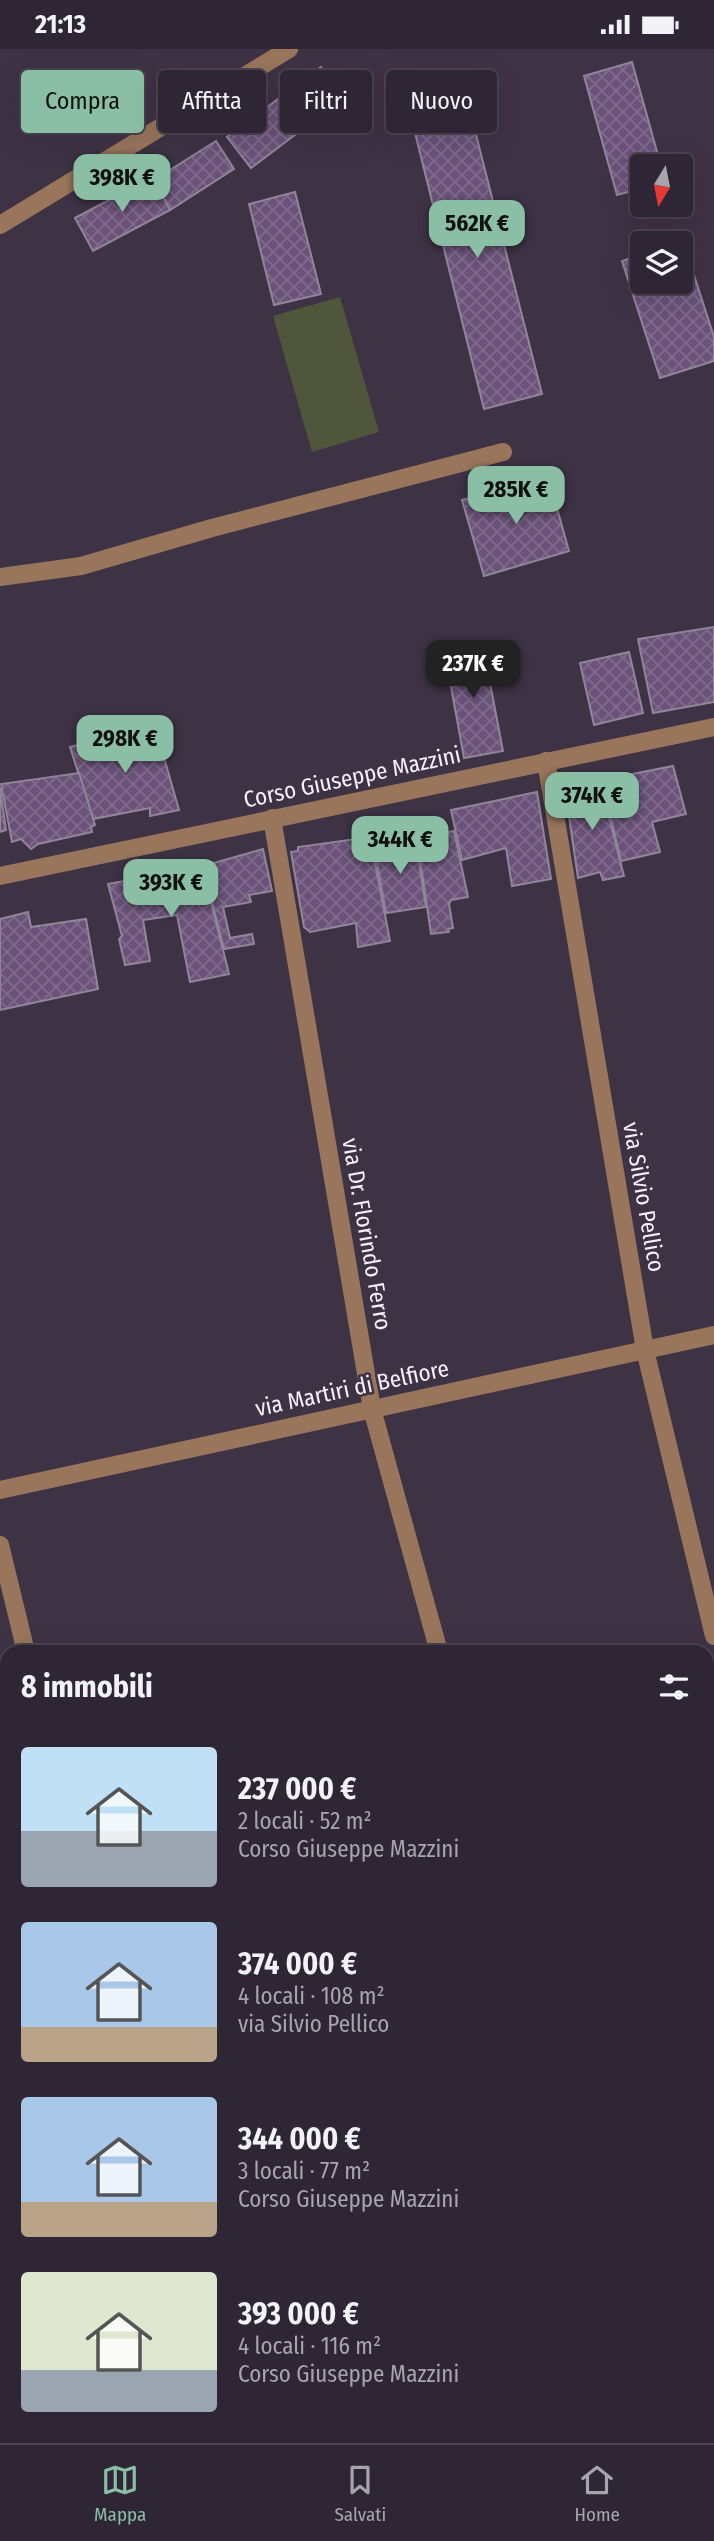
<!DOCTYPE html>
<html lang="it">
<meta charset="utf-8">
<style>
body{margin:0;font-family:"Fira Sans Condensed",sans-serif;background:#3a3240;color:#f1f3f6;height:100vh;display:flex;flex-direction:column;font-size:26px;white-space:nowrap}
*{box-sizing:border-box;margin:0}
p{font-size:23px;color:#a7a5ac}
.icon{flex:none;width:38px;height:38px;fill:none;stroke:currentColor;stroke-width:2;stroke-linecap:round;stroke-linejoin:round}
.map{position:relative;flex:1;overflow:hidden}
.sheet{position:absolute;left:0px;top:1596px;width:714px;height:798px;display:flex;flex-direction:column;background:#2e2634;border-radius:21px 21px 0 0;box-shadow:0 7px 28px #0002,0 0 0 2px #49434f}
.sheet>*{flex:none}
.banner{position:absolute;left:21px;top:21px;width:672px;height:63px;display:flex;gap:14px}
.needle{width:46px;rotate:190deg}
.buttons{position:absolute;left:630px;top:105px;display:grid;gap:14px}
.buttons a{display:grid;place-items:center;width:63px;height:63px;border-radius:7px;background:#2e2634;box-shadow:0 7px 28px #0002,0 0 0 2px #49434f;font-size:35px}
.price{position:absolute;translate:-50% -60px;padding:0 16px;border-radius:14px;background:#8abfa5;color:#111;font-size:23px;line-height:46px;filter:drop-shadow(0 2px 4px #0008)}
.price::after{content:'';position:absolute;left:50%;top:42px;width:21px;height:16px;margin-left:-10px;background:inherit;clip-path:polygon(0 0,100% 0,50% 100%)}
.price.on{background:#222;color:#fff}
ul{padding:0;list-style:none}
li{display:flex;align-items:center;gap:21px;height:175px;padding:0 21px}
li span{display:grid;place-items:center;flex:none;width:196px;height:140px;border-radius:7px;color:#555}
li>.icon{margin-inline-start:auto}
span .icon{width:84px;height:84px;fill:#fffc;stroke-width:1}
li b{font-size:30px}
h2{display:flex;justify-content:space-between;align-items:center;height:84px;padding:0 21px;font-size:30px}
.tag{padding:0 24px;border-radius:7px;background:#2e2634;box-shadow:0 7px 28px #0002,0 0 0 2px #49434f;font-size:24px;line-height:63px}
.tag.on{background:#8abfa5;color:#111}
.status{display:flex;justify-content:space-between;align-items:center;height:49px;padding:0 35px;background:#2e2634;direction:ltr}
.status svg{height:19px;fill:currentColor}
.tab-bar{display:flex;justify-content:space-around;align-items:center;height:98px;border-top:2px solid #49434f;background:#2e2634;font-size:19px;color:#a7a5ac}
.tab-bar a{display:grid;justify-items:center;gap:4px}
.tab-bar .on{color:#8abfa5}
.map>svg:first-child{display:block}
.pitch{fill:#50563b}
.building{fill:url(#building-cross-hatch);stroke:#91859a;stroke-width:2}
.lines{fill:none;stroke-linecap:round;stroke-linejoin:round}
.minor{stroke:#99755c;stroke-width:18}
.labels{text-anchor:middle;stroke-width:5;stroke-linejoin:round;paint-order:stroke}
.street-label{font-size:23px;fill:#f7f0fc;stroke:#3e3345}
</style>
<div class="status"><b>21:13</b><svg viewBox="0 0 49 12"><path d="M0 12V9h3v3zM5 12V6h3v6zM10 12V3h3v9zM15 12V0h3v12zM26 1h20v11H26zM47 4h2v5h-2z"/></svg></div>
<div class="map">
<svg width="714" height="2394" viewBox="0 0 714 2394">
<defs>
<pattern id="building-cross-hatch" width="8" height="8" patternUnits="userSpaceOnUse" patternTransform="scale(1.75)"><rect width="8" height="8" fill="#6a5279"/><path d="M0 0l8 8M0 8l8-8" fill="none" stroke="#806b8d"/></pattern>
</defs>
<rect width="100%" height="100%" fill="#3e3345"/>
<polygon class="pitch" points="340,248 379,383 312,403 273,267"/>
<g class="building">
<polygon points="632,13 661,117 642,117 642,139 617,146 584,27"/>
<polygon points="321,18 344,49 251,119 227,88"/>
<polygon points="470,62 542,345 484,360 413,76"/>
<polygon points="216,92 234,120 170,161 154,131"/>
<polygon points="152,128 170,161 93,202 75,169"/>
<polygon points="295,143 321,245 274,256 249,155"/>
<polygon points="683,192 714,288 714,312 660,329 622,212 642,205 642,233 681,233 681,194 677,194"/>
<polygon points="548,427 569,502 484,527 462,451"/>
<polygon points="714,578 714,653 653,664 638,590"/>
<polygon points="482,592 503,702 464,709 444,599"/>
<polygon points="629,603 643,664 594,676 580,614"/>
<polygon points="155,677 179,761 150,767 150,759 93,770 70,698"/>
<polygon points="673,717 686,765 652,773 660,803 621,812 602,731"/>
<polygon points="79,724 95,776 91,778 92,783 38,795 31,800 21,790 12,793 1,735"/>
<polygon points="597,730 600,733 624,827 603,831 600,823 578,829 565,740 580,738 579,733"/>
<polygon points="0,739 6,781 0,783"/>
<polygon points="537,743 551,830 512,837 506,799 462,811 451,761"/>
<polygon points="454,782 468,848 451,851 449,855 453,879 448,880 449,883 431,885 417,789"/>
<polygon points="370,788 390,892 358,898 356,874 310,883 304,878 291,803 298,802 298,798"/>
<polygon points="415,789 426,858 386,864 374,797"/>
<polygon points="263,800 272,842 249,846 251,853 223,858 230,889 252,885 254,895 224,900 204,823 209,821 207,816"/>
<polygon points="196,818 205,829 229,925 190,933 177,866 143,871 150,912 125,916 119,890 122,887 108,835"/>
<polygon points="28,863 31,878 86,870 98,940 0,961 0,870"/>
</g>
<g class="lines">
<g class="minor">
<polyline points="0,176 289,0"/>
<polyline points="0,528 81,517 212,479 503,403"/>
<polyline points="546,712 645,1301 714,1587"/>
<polyline points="272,769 372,1360 439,1603"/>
<polyline points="0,827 714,678"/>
<polyline points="0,1441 714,1286"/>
<polyline points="0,1496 26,1603"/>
<polyline points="0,1684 7,1666"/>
<polyline points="707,1774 714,1773"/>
<polyline points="250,2387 252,2394"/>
<polyline points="510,2394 512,2387"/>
</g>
</g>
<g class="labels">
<g class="street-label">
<text transform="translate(352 728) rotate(-12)" y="8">Corso Giuseppe Mazzini</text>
<text transform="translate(644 1148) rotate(80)" y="8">via Silvio Pellico</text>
<text transform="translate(367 1185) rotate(80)" y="8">via Dr. Florindo Ferro</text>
<text transform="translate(352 1339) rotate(-12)" y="8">via Martiri di Belfiore</text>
</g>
</g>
</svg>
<div class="buttons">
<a><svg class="needle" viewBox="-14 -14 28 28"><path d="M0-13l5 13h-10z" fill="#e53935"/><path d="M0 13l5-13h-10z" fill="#a7a5ac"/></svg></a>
<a><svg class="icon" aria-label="layers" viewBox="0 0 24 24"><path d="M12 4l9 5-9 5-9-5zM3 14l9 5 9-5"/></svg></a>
</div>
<b class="price" style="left:122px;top:165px">398K €</b>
<b class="price" style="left:477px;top:211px">562K €</b>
<b class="price" style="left:516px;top:477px">285K €</b>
<b class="price on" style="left:473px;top:651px">237K €</b>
<b class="price" style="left:125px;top:726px">298K €</b>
<b class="price" style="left:592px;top:783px">374K €</b>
<b class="price" style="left:400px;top:827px">344K €</b>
<b class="price" style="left:171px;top:870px">393K €</b>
<div class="banner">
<a class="tag on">Compra</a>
<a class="tag">Affitta</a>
<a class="tag">Filtri</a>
<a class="tag">Nuovo</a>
</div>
<section class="sheet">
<h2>8 immobili<svg class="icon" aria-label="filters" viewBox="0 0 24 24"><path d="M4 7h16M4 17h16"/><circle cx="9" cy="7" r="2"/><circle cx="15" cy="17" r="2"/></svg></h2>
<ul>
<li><span style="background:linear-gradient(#bfe0f5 60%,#9aa5b1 0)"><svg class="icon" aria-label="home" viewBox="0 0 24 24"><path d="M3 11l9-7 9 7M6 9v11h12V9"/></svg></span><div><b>237 000 €</b><p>2 locali · 52 m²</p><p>Corso Giuseppe Mazzini</p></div></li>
<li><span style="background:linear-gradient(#a9c7e8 75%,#b9a48a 0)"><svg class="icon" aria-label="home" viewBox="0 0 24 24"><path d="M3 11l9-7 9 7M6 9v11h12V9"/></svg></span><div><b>374 000 €</b><p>4 locali · 108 m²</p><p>via Silvio Pellico</p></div></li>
<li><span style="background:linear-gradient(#a9c7e8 75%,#b9a48a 0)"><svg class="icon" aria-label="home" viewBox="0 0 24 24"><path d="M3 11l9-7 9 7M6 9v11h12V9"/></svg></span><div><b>344 000 €</b><p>3 locali · 77 m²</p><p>Corso Giuseppe Mazzini</p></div></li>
<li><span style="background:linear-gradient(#dfe7d0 70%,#9aa5b1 0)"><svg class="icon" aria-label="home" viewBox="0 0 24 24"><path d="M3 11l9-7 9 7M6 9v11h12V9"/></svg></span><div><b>393 000 €</b><p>4 locali · 116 m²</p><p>Corso Giuseppe Mazzini</p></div></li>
</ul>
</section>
</div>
<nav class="tab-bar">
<a class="on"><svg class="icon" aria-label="map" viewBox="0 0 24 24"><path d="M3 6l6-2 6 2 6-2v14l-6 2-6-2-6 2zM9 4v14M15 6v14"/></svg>Mappa</a>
<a><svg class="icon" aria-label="saved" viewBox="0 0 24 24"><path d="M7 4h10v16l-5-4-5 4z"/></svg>Salvati</a>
<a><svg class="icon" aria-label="home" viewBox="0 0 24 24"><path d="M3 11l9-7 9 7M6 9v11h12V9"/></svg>Home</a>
</nav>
